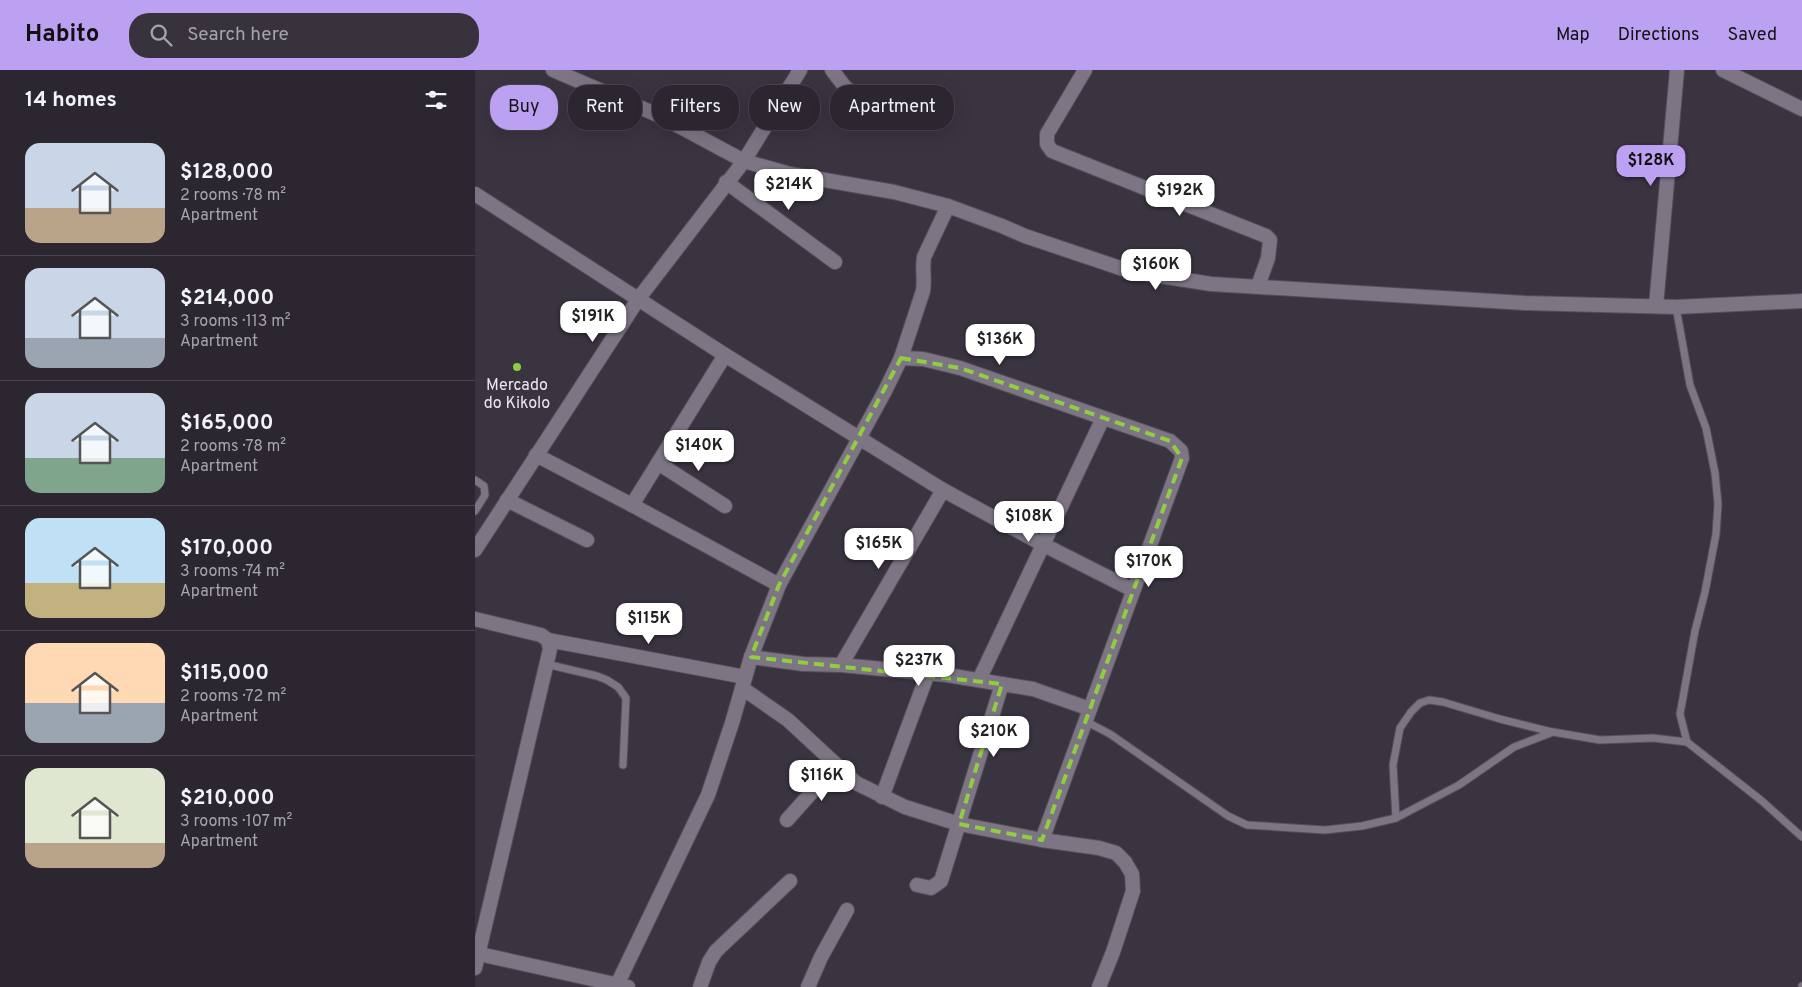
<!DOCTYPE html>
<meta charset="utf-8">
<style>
body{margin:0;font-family:Overpass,sans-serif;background:#38323c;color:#f1f3f6;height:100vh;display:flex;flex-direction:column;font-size:19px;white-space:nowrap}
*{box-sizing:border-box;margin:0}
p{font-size:16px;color:#a6a5ab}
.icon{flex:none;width:28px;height:28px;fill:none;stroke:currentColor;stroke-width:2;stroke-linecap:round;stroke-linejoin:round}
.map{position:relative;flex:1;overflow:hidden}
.side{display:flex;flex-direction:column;background:#2c2630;width:475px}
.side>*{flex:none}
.guide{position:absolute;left:15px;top:15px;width:475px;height:45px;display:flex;gap:10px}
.price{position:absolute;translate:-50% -42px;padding:0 11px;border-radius:10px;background:#fff;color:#222;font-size:16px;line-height:32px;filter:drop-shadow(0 1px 2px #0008)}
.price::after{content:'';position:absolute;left:50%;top:30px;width:15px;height:11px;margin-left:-8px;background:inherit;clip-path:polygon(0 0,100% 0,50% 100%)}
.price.selected{background:#bca0f2;color:#111}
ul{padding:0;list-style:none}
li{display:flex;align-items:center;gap:15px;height:125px;padding:0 25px}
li+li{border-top:1px solid #48434c}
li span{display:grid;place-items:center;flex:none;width:140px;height:100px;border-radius:15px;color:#555}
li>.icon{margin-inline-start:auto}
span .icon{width:60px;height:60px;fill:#fffc;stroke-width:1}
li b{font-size:21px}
h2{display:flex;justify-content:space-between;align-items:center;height:60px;padding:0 25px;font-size:21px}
.pill{padding:0 18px;border-radius:20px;background:#2c2630;box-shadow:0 5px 20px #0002,0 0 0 1px #48434c;font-size:18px;line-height:45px}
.pill.selected{background:#bca0f2;color:#111}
header{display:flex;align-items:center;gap:30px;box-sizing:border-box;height:70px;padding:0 25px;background:#bca0f2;color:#111}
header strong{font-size:24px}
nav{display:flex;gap:28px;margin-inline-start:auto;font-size:18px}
.search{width:350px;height:45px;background:#38323c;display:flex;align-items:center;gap:12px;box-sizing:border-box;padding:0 18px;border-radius:20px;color:#a6a5ab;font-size:19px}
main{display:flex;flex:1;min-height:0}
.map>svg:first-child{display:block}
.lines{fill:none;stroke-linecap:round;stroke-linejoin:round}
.service-casing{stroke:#564f5b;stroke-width:9}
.minor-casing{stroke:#564f5b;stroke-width:16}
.tertiary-casing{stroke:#564f5b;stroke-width:16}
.service{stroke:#7d7584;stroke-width:7}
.minor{stroke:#7d7584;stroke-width:14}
.tertiary{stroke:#7d7584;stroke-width:14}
.marked{fill:none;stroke:#90cd41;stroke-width:4;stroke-dasharray:10 6;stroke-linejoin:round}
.poi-dot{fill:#90cd41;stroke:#3a3340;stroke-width:2}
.labels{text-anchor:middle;stroke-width:4;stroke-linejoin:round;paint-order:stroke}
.poi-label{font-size:16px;fill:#ebe7ef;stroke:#3a3340}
</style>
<header>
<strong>Habito</strong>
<div class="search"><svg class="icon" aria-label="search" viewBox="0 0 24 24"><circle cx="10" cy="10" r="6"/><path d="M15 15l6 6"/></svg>Search here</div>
<nav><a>Map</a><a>Directions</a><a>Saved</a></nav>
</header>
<main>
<section class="side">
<h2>14 homes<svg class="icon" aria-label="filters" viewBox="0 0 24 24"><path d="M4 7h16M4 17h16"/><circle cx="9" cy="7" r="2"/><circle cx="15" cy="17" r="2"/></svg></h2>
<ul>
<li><span style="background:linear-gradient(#c9d6e8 65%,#b9a48a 0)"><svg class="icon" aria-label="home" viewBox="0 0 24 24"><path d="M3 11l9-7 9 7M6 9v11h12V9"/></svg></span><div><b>$128,000</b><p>2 rooms · 78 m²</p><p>Apartment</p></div></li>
<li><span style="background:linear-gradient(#c9d6e8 70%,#9aa5b1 0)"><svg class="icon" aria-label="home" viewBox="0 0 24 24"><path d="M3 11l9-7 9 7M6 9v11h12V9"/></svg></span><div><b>$214,000</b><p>3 rooms · 113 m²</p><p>Apartment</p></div></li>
<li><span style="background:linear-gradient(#c9d6e8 65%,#7fa58c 0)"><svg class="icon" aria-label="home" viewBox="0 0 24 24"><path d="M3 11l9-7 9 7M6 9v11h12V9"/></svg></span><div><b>$165,000</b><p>2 rooms · 78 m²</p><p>Apartment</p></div></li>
<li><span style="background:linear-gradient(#bfe0f5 65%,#c2b280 0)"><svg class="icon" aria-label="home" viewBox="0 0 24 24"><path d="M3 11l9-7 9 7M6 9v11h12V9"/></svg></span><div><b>$170,000</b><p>3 rooms · 74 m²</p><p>Apartment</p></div></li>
<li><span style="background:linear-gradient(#ffd9b3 60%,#9aa5b1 0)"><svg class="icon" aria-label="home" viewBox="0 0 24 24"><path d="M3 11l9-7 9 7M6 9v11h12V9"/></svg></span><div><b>$115,000</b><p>2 rooms · 72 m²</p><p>Apartment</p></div></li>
<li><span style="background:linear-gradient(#dfe7d0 75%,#b9a48a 0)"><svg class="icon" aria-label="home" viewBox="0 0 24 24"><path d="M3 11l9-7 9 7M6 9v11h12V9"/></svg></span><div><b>$210,000</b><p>3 rooms · 107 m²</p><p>Apartment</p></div></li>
</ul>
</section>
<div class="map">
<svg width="1327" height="917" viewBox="0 0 1327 917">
<rect width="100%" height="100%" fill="#3a3340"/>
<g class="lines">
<g class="service-casing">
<g id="service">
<polyline points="0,410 9,416 10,425 0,441"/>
<polyline points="71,594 122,606 132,610 143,617 151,628 148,695"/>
<polyline points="610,651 635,664 753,746 772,755 850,760 887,756 921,748 984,715 1039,677 1078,662 1125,670 1178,668 1212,672 1205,644 1220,561 1230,522 1241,464 1243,434 1240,403 1231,358 1215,315 1201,237"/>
<polyline points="1212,672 1287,731 1327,767"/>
<polyline points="921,748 918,695 925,658 936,642 945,633 954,630 968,632 1025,649 1077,662"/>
<polyline points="1327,917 1327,916"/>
</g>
</g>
<g class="minor-casing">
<g id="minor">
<polyline points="357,0 370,17 383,28 420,47"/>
<polyline points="610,0 572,64 572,74 577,81 791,166 795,170 793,188 783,216"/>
<polyline points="1248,0 1327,39"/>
<polyline points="251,112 360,192"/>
<polyline points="0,124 250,285 468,420 569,475 658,520"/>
<polyline points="1181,236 1202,0"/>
<path d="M 426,288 L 448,221 C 450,210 447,199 449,187 L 473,136"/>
<polyline points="61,385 157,435 304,515"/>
<polyline points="183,393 250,436"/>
<polyline points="32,430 112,470"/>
<polyline points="157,435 250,285"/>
<polyline points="0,480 164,228 269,91 325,0"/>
<polyline points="0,549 66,565 73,570 270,607"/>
<polyline points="276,587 328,594 366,595 472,605 558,619 615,639"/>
<polyline points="366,595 468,420"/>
<polyline points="504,610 628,348"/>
<polyline points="267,618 313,650 381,713 430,737 484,754 567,770 624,778 641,783 650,792 657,804 658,821 638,882 624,917"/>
<polyline points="407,727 453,603"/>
<polyline points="312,750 361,695"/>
<polyline points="442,815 456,818 466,811 527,614"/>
<polyline points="0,883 153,917"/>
<polyline points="0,898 75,579 73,570"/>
<polyline points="141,917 233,725 257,653 276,587 304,515 410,321 426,288 448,289 485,298 695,371 706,381 707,388 567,770"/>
<polyline points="225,917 234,892 241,881 315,811"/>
<polyline points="333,917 346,887 372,840"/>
</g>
</g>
<g class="tertiary-casing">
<polyline id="tertiary" points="78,0 185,46 269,91 315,104 419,122 473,136 527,156 550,166 654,201 736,214 1050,233 1201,237 1327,231"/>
</g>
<use href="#service" class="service"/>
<use href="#minor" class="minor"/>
<use href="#tertiary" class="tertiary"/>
</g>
<path class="marked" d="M 426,288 L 485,298 L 695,371 L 707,388 L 567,770 L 484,754 L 527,614 L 276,587 L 304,515 Z"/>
<circle class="poi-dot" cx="42" cy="297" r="5"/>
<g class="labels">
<g class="poi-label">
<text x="42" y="320">Mercado<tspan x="42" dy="18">do Kikolo</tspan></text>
</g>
</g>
</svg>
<b class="price selected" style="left:1176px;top:117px">$128K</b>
<b class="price" style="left:314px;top:141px">$214K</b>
<b class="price" style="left:705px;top:147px">$192K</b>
<b class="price" style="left:681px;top:221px">$160K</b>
<b class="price" style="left:118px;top:273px">$191K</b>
<b class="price" style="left:525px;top:296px">$136K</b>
<b class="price" style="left:224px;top:402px">$140K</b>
<b class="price" style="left:554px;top:473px">$108K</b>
<b class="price" style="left:404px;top:500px">$165K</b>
<b class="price" style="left:674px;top:518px">$170K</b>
<b class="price" style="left:174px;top:575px">$115K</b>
<b class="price" style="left:444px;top:617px">$237K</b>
<b class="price" style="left:519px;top:688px">$210K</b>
<b class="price" style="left:347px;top:732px">$116K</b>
<div class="guide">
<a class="pill selected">Buy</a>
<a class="pill">Rent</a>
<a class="pill">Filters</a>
<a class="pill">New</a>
<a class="pill">Apartment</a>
</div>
</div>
</main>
